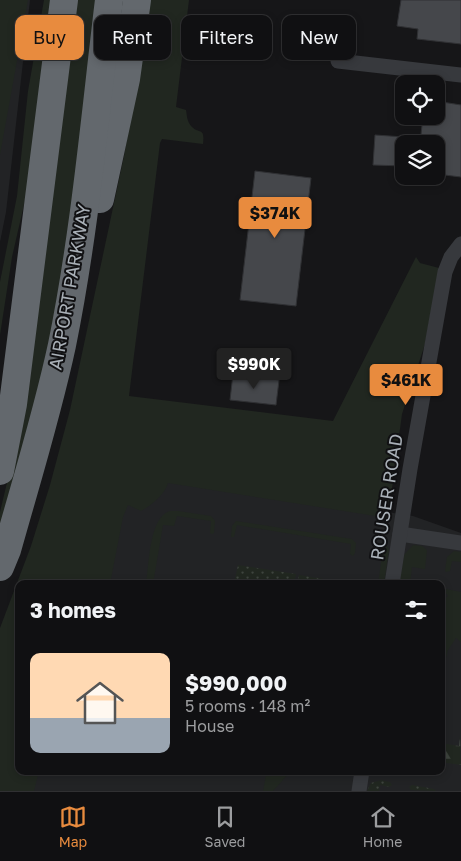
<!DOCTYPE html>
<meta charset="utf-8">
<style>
body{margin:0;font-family:"Golos Text",sans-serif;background:#1e1e20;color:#f1f3f6;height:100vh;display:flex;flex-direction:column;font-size:19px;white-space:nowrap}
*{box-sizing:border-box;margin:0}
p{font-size:16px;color:#9c9d9f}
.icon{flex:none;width:28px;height:28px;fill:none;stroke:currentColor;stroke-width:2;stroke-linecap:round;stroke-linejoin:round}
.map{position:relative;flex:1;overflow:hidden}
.details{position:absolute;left:15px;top:580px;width:430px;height:195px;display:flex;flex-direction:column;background:#101012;border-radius:10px;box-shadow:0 2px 8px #0003,0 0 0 1px #303032}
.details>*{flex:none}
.banner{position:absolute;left:15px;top:15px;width:431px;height:45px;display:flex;gap:10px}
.fabs{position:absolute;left:395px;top:75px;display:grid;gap:10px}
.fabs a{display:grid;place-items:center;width:50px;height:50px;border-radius:10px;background:#101012;box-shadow:0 2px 8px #0003,0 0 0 1px #303032;font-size:25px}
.price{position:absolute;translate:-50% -42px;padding:0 11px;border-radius:5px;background:#e88b3e;color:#111;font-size:16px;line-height:32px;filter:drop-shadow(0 1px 2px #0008)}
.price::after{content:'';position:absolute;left:50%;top:30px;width:15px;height:11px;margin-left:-8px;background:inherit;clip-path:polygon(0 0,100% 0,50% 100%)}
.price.current{background:#222;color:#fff}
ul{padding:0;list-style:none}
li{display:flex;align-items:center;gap:15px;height:125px;padding:0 15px}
li span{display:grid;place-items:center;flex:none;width:140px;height:100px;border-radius:10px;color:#555}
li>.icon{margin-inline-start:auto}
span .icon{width:60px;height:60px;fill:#fffc;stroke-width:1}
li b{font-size:21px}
h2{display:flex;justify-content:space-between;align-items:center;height:60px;padding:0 15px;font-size:21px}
.pill{padding:0 18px;border-radius:10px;background:#101012;box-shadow:0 2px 8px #0003,0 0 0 1px #303032;font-size:18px;line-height:45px}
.pill.current{background:#e88b3e;color:#111}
.tab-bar{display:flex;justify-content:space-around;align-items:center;height:70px;border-top:1px solid #303032;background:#101012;font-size:14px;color:#9c9d9f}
.tab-bar a{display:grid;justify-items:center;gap:2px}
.tab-bar .current{color:#e88b3e}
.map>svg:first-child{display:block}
.built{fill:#222325}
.grass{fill:#212720}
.forest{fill:url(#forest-firs)}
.park{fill:url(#park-dots)}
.building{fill:#45474b;stroke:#303134}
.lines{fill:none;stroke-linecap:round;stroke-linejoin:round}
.minor{stroke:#37393d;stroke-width:15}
.motorway{stroke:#63686d;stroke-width:28}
.labels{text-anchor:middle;stroke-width:4;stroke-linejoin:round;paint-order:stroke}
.street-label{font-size:18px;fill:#a9b0b7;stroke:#111113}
</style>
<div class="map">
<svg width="461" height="791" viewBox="0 0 461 791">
<defs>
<pattern id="forest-firs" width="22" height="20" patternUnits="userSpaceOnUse" patternTransform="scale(1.25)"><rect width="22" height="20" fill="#212720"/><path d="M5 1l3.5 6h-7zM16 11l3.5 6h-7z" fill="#3e443e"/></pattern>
<pattern id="park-dots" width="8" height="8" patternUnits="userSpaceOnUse" patternTransform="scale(1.25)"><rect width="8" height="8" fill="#212720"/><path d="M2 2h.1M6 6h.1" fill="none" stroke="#3e443e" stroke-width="1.8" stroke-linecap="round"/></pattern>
</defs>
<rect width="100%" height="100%" fill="#161618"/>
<g class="built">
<polygon points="0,0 30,0 6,212 0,242"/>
<polygon points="88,466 413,516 461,533 461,791 27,791 31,771 441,771 441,584 66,584"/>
</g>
<g class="grass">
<polygon points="0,0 28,0 0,155"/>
<polygon points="44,0 55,0 37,148 12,257 0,335 0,282 17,196 28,91"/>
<polygon points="72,0 101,0 60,308 0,538 0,512 11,466"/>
<path d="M 148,0 L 189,0 L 176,107 L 186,110 C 187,116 187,121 191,126 C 199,135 205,126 203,144 L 162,139 L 160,143 L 129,396 L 333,421 L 416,257 L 420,263 L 439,268 L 425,344 L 402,414 L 388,518 L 168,483 C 165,494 152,505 141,511 L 128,505 L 123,517 L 110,584 L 19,584 L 19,771 L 39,771 L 34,791 L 0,791 L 0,628 L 31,546 L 50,485 L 70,410 L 124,156 L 132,109 Z"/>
<path d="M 170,511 L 178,511 L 211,516 L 215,521 L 214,533 L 212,534 L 210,533 L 211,521 L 177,516 L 174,526 L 163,525 L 153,584 L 146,584 C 149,565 149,517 170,511 Z"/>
<polygon points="236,521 352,539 356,543 355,553 353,556 350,554 351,544 237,525 234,537 231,537 232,526"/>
<polygon points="373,543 385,545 389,549 384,584 378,584 383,549 373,547"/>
<polygon points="413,545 422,546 427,550 425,569 412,567 410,584 399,584 404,555"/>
<polygon points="454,551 461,552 461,562 452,561 450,571 446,572 445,571 447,557"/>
<polygon points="441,588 461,592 461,642 456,638 448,650 445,661 441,661 444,639 441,639 441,598 443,600 448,596 445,592 441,594"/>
<polygon points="248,771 291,771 273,791 263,791 266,775"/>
</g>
<polygon class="forest" points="460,736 461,765 441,762 441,743 459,746"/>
<g class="park">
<polygon points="238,565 296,574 294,584 242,584 242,580 235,579"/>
<polygon points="299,575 336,581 335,584 297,584"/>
<polygon points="381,780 390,782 392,785 389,787 380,785 379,791 367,791 371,783"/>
<polygon points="412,785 434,789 436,791 411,790 409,787"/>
</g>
<g class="building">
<polygon points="401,0 461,0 461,44 417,39 418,29 397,26"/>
<polygon points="436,101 461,105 461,177 436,174 436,144 420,144 423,116 436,116"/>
<polygon points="375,135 404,137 404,166 373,165"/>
<polygon points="255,171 311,178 296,306 240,300"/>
<polygon points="233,374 279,380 276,405 230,400"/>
</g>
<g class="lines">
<g class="minor">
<polyline points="338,61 461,75"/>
<polyline points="400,534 461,543"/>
<polyline points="392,584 410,469 445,272 451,257 461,244"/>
<polyline points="359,791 362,771"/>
</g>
<g class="motorway">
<polyline points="100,199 126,79 137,0"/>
<polyline points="0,471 13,404 64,0"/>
<path d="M 0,567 L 7,550 C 26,482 47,415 62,345 C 85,232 95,115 109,0"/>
</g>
</g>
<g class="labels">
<g class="street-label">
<text transform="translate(70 287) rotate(-80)" y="6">AIRPORT PARKWAY</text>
<text transform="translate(387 497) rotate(-81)" y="6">ROUSER ROAD</text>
</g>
</g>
</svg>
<div class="fabs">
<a><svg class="icon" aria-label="locate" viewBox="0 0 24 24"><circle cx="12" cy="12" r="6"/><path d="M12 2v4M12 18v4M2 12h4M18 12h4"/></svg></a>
<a><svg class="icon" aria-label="layers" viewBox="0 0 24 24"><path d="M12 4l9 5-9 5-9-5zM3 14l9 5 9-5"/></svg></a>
</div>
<b class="price" style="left:275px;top:239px">$374K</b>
<b class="price current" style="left:254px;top:390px">$990K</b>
<b class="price" style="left:406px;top:406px">$461K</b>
<div class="banner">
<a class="pill current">Buy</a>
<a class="pill">Rent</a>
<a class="pill">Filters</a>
<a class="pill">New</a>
</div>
<section class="details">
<h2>3 homes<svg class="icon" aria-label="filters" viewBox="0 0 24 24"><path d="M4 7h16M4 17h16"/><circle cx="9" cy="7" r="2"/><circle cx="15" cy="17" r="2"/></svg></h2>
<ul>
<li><span style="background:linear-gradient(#ffd9b3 65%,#9aa5b1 0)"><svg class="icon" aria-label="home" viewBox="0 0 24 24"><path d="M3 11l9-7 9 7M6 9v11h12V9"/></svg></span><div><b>$990,000</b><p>5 rooms · 148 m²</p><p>House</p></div></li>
</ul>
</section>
</div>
<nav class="tab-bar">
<a class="current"><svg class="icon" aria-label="map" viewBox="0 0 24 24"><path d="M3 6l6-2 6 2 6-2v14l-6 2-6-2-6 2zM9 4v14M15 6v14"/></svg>Map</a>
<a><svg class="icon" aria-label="saved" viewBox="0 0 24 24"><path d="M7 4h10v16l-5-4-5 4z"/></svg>Saved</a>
<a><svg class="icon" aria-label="home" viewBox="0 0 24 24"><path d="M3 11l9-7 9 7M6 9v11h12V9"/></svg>Home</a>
</nav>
